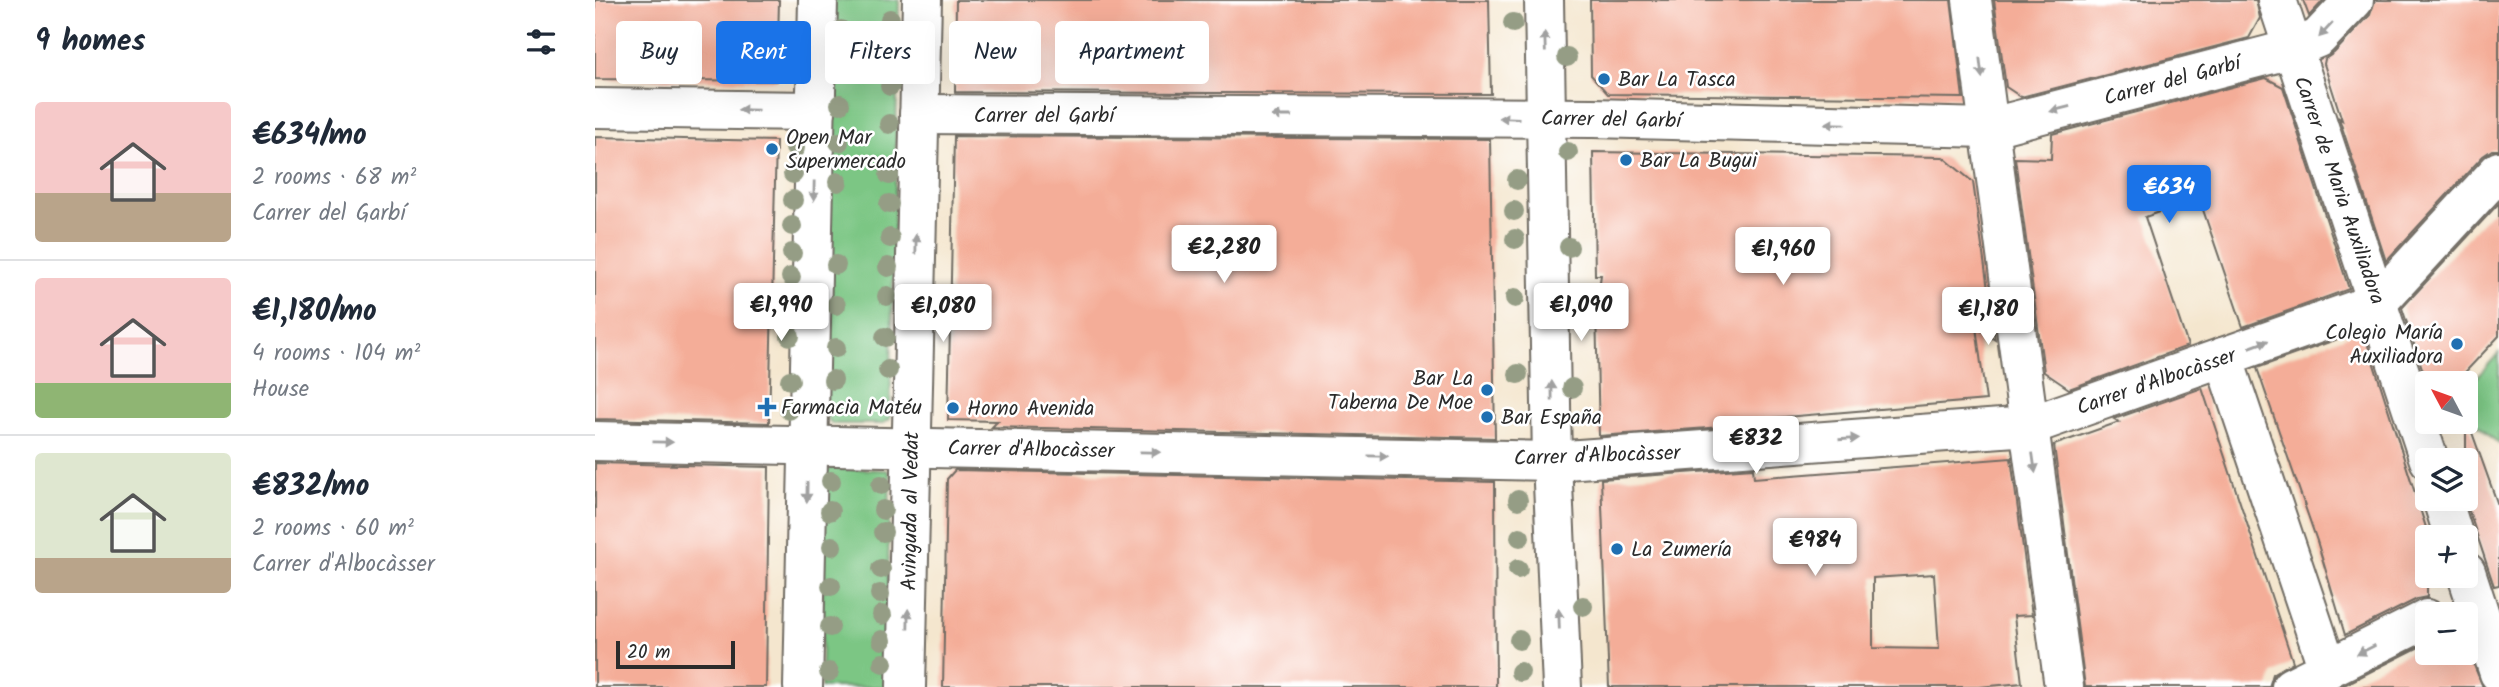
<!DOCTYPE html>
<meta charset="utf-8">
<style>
body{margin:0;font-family:Kalam,sans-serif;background:#f2f2f3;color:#1f2937;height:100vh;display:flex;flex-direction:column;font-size:26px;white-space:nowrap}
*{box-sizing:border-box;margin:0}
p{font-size:23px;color:#747a83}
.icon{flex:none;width:38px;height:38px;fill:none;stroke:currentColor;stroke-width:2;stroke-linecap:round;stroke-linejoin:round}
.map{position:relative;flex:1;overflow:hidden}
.panel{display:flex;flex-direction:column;background:#fff;width:595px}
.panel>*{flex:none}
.top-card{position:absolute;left:21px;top:21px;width:665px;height:63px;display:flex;gap:14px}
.needle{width:46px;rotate:311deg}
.controls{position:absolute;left:1820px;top:371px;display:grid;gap:14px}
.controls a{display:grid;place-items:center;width:63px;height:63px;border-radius:7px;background:#fff;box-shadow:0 7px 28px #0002;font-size:35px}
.scale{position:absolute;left:21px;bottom:18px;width:119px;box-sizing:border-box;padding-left:7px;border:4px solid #2b2b2b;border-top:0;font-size:19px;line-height:24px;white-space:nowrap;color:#2b2b2b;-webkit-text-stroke:5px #fff;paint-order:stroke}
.price{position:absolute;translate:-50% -60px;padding:0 16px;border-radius:7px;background:#fff;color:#222;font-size:23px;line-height:46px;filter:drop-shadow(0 2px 4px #0008)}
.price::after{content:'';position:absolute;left:50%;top:42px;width:21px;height:16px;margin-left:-10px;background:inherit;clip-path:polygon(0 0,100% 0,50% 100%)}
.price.on{background:#1a73e8;color:#fff}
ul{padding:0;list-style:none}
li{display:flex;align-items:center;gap:21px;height:175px;padding:0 35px}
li+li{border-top:2px solid #e0e1e3}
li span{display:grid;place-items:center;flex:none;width:196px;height:140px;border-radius:7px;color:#555}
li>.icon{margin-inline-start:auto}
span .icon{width:84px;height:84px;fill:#fffc;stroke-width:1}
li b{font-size:30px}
h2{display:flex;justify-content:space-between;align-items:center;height:84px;padding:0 35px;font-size:30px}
.pill{padding:0 24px;border-radius:7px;background:#fff;box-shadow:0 7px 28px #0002;font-size:24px;line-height:63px}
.pill.on{background:#1a73e8;color:#fff}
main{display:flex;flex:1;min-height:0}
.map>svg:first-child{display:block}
.green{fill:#7cc684;stroke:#547858;stroke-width:2}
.building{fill:#f4ad98;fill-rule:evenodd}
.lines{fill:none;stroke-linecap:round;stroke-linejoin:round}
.street-casing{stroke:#716c64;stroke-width:42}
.secondary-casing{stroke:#716c64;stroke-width:42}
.street{stroke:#fff;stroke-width:38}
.secondary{stroke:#fff;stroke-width:38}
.tree{fill:#959d85}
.oneway{fill:#a0a0a0}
.poi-dot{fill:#1f6fb2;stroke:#fff;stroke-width:2.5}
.labels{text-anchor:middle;stroke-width:5;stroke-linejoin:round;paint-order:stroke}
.poi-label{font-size:21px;fill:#2b2b2b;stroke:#fff;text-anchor:start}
.street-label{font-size:21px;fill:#2b2b2b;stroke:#fff}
</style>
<main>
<section class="panel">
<h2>9 homes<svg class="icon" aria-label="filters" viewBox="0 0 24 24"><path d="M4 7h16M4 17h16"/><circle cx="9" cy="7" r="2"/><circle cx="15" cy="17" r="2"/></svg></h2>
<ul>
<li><span style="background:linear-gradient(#f6c9c9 65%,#b9a48a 0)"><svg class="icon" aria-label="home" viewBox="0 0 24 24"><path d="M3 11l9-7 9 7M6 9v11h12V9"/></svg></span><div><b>€634/mo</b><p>2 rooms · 68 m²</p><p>Carrer del Garbí</p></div></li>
<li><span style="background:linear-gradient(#f6c9c9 75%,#8fb573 0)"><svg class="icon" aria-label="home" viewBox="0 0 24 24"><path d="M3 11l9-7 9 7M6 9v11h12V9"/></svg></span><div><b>€1,180/mo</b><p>4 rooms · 104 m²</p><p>House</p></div></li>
<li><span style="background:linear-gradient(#dfe7d0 75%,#b9a48a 0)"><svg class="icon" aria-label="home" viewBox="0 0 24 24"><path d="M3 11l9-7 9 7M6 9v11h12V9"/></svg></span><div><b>€832/mo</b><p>2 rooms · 60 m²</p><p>Carrer d'Albocàsser</p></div></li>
</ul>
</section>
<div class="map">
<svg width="1904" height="687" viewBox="0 0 1904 687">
<rect width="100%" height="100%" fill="#fff"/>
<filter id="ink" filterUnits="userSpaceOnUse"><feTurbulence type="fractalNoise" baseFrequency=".0143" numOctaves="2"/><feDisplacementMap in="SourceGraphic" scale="14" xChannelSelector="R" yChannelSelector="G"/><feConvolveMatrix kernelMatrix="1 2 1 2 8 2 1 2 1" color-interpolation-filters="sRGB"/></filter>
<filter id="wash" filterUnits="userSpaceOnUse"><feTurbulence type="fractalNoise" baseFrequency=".00686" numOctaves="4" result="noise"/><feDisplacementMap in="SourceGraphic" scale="28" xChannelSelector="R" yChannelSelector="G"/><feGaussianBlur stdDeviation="1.57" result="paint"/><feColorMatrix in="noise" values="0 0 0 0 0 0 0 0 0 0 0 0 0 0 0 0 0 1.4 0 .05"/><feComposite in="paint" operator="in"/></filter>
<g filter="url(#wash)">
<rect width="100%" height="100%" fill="#f4e6ce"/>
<g class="green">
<polygon points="239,0 304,0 295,419 287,424 239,424 234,421 231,413"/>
<polygon points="1904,353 1904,444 1871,414 1871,389"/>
<polygon points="236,468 292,470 295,475 291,687 226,687 230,473"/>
</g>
<g id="blocks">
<g class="building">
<polygon points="0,0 184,0 182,81 0,79"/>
<polygon points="361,0 894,0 896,94 360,92"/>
<polygon points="995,0 1356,0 1368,98 1013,94 996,75"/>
<polygon points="1399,0 1661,0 1665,18 1654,38 1426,97 1411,87"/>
<polygon points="1708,0 1729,0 1714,16"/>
<polygon points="1780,0 1904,0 1904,150 1897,150 1888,156 1791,261 1744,118 1747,120 1729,64 1730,59 1739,53 1775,15"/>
<polygon points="1671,78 1688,87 1754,289 1648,327 1604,198 1550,217 1593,346 1474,389 1449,372 1420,158 1456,159 1457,134"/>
<polygon points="359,136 895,139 900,438 397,427 403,421 353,420"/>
<polygon points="0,137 181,141 174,423 0,419"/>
<polygon points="998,152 1348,157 1378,182 1400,340 1381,327 1391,400 1154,420 1154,425 1004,436 1001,309 1006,275 1000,275"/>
<polygon points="1904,203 1904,336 1860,383 1832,383 1807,308"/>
<polygon points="1768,330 1834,537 1832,576 1842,576 1839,583 1832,587 1832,597 1822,599 1750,635 1722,541 1662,368"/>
<polygon points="1607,388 1698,662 1678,674 1674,687 1490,687 1459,445 1524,422 1519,419"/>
<polygon points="1875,427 1904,508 1904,585 1899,586 1871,502 1871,428"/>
<path d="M 1416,458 L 1437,615 L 1419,616 L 1427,683 L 1384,687 L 1014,687 L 1006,479 L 1158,468 L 1159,478 ZM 1339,574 L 1344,649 L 1278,648 L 1278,578 Z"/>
<polygon points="0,463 174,467 171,687 0,687"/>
<polygon points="360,470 900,482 901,687 348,687 352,479"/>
<polygon points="1832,643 1832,653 1874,653 1888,687 1745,687"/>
</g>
</g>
</g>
<g filter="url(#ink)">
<use href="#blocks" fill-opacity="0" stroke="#716c64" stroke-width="2"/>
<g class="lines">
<g class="street-casing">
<g id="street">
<polyline points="949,0 957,461 967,687"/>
<polyline points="1377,0 1469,687"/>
<polyline points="1682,0 1834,460"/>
<polyline points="0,108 221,111"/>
<polyline points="324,114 998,118 1393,128 1697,49 1723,38 1759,0"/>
<polyline points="1628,357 1733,669"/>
<polyline points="0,441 957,461 1434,426 1783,302 1904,171"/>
<polyline points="1847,499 1859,537"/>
<polyline points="1871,572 1904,673"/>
<polyline points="1696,687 1832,619"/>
</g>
</g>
<g class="secondary-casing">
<g id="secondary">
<polyline points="208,687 223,0"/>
<polyline points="311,687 327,0"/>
</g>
</g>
<use href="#street" class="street"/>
<use href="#secondary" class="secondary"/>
</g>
<g class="tree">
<circle cx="295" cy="19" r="10"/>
<circle cx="918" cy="23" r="10"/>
<circle cx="246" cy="30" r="10"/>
<circle cx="202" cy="33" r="10"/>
<circle cx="972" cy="57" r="10"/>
<circle cx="200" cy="64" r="10"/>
<circle cx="295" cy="86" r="10"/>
<circle cx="245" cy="104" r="10"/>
<circle cx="294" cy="124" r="10"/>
<circle cx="244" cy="142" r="10"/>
<circle cx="200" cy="148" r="10"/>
<circle cx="973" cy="152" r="10"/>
<circle cx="198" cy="174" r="10"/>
<circle cx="294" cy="175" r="10"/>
<circle cx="922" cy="180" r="10"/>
<circle cx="243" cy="182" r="10"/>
<circle cx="198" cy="200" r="10"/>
<circle cx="294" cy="204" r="10"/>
<circle cx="919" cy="211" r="10"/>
<circle cx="197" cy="226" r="10"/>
<circle cx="295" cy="238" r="10"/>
<circle cx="920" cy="239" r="10"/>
<circle cx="974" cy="247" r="10"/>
<circle cx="197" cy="253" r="10"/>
<circle cx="241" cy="265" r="10"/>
<circle cx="293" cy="267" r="10"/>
<circle cx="196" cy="277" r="10"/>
<circle cx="292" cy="296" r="10"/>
<circle cx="920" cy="298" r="10"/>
<circle cx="241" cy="305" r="10"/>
<circle cx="196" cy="307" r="10"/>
<circle cx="975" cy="309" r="10"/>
<circle cx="195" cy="336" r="10"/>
<circle cx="290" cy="337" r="10"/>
<circle cx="241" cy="348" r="10"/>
<circle cx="293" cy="370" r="10"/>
<circle cx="923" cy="374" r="10"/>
<circle cx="195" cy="380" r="10"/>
<circle cx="238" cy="380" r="10"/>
<circle cx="977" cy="388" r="10"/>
<circle cx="194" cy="410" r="10"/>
<circle cx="236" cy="481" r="10"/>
<circle cx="286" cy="485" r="10"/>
<circle cx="923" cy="500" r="10"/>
<circle cx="288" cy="510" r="10"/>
<circle cx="235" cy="511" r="10"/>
<circle cx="288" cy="532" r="10"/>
<circle cx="925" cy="537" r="10"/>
<circle cx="237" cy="546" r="10"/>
<circle cx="286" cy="569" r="10"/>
<circle cx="923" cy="569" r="10"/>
<circle cx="236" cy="586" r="10"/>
<circle cx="285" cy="594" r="10"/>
<circle cx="988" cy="606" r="10"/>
<circle cx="287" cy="615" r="10"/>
<circle cx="235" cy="627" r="10"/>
<circle cx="287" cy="640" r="10"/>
<circle cx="924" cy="640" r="10"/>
<circle cx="288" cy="663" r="10"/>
<circle cx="234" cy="672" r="10"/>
<circle cx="925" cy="672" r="10"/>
</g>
<defs><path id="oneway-solid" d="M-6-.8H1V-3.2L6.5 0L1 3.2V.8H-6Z" transform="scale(1.75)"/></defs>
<g class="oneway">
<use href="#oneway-solid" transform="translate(1731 30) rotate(133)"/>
<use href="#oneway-solid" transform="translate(950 42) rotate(-92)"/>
<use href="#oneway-solid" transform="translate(1386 68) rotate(83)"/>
<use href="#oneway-solid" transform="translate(1465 109) rotate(165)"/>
<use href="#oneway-solid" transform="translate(153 110) rotate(-179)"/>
<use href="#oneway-solid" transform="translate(687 116) rotate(-180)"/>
<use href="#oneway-solid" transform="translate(914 118) rotate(-178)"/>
<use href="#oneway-solid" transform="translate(1240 124) rotate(-179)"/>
<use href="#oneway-solid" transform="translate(219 191) rotate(91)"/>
<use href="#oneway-solid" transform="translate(321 244) rotate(-89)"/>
<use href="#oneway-solid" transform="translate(1664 344) rotate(-20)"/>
<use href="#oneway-solid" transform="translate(957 391) rotate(-91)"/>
<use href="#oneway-solid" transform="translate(1254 439) rotate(-4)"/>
<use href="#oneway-solid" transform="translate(68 442) rotate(1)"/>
<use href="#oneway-solid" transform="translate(555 452) rotate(1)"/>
<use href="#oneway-solid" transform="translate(783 456) rotate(1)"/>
<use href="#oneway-solid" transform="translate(1439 463) rotate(82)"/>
<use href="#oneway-solid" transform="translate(212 492) rotate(91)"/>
<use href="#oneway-solid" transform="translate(313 619) rotate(-89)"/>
<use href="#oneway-solid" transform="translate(964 619) rotate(-92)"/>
<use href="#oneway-solid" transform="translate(1771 650) rotate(153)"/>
</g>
</g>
<g class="poi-dot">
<circle cx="1009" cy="79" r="7"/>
<circle cx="177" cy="149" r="7"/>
<circle cx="1031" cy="160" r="7"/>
<circle cx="1862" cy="344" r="7"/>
<circle cx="892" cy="390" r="7"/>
<path d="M168.5 396.5h7v7h7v7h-7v7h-7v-7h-7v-7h7z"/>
<circle cx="358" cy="408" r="7"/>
<circle cx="892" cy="417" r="7"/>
<circle cx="1022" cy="549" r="7"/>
</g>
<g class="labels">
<g class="poi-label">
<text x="1023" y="86">Bar La Tasca</text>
<text x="191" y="144">Open Mar<tspan x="191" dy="24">Supermercado</tspan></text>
<text x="1045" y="167">Bar La Bugui</text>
<text x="1848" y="339" text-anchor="end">Colegio María<tspan x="1848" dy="24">Auxiliadora</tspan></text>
<text x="878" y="385" text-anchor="end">Bar La<tspan x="878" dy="24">Taberna De Moe</tspan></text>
<text x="186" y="414">Farmacia Matéu</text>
<text x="372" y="415">Horno Avenida</text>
<text x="906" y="424">Bar España</text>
<text x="1036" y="556">La Zumería</text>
</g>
<g class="street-label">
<text transform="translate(1577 80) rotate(-15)" y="7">Carrer del Garbí</text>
<text x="449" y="122">Carrer del Garbí</text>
<text transform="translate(1016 119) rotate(1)" y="7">Carrer del Garbí</text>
<text transform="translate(1745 190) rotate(71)" y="7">Carrer de Maria Auxiliadora</text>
<text transform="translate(1561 381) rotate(-19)" y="7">Carrer d'Albocàsser</text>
<text transform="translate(436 449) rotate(1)" y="7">Carrer d'Albocàsser</text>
<text transform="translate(1002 455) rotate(-2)" y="7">Carrer d'Albocàsser</text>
<text transform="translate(315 511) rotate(-89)" y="7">Avinguda al Vedat</text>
</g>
</g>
</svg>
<div class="controls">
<a><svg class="needle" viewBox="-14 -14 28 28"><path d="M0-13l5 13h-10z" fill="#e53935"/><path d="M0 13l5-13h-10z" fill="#747a83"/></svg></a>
<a><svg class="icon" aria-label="layers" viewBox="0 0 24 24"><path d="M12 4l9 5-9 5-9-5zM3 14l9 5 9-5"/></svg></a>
<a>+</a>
<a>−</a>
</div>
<div class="scale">20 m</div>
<b class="price on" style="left:1574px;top:225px">€634</b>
<b class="price" style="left:629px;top:285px">€2,280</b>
<b class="price" style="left:1188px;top:287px">€1,960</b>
<b class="price" style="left:186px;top:343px">€1,990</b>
<b class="price" style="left:986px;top:343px">€1,090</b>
<b class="price" style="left:348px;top:344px">€1,080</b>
<b class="price" style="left:1393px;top:347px">€1,180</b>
<b class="price" style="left:1161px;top:476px">€832</b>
<b class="price" style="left:1220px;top:578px">€984</b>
<div class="top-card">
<a class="pill">Buy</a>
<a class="pill on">Rent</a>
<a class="pill">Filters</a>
<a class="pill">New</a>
<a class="pill">Apartment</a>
</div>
</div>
</main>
